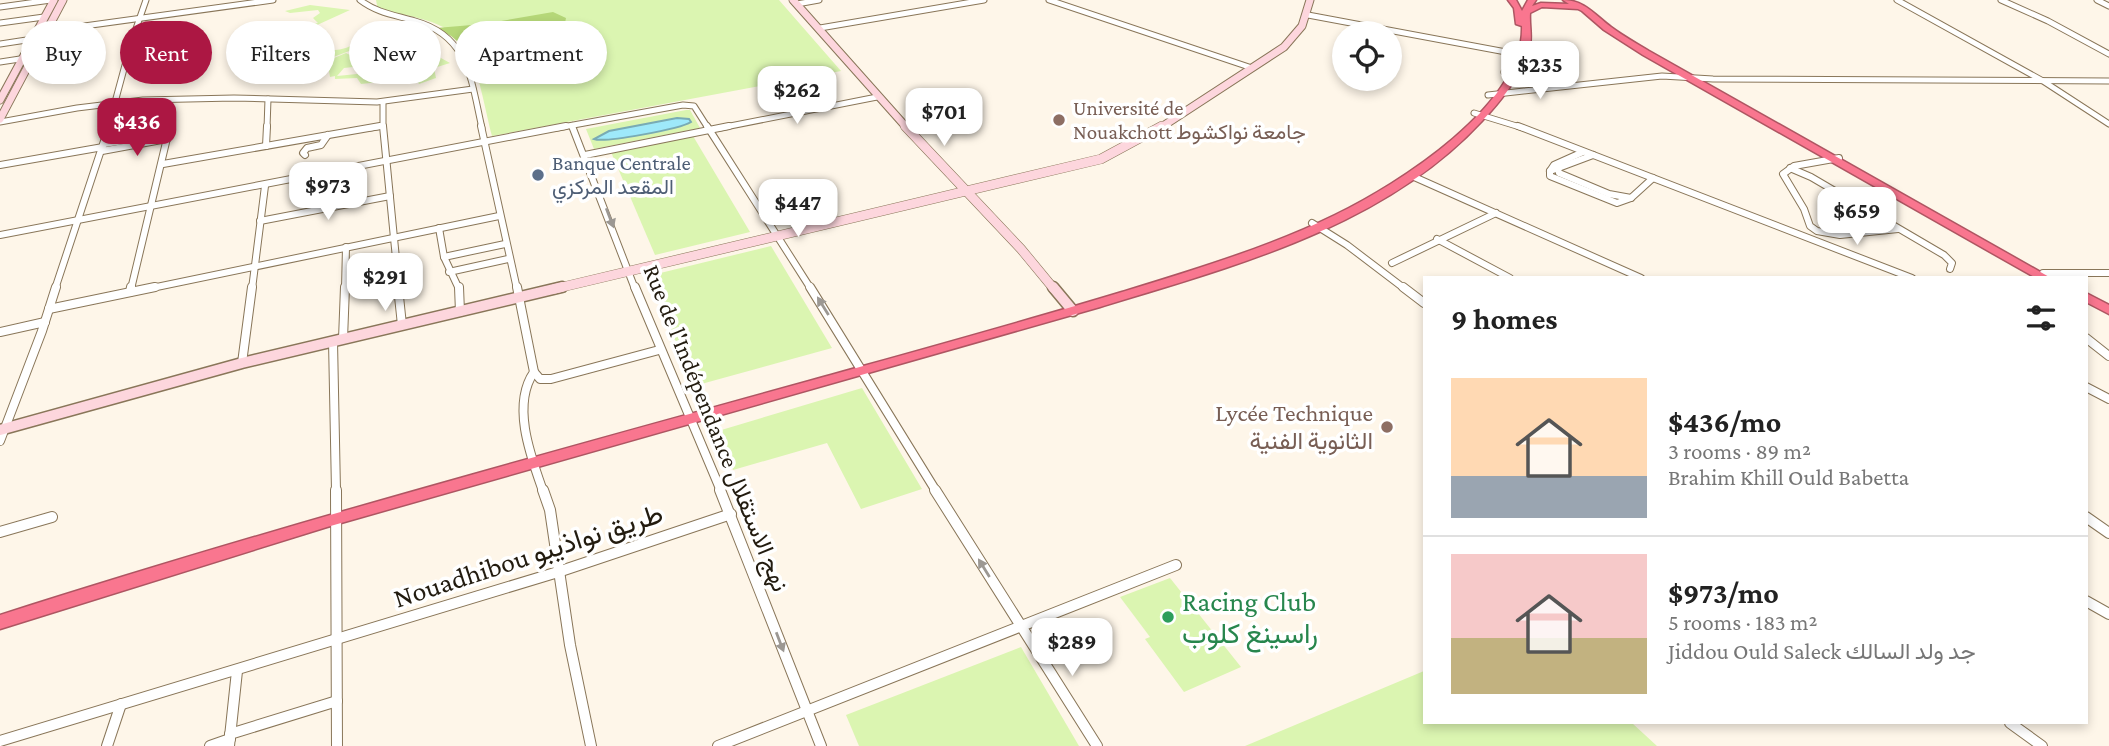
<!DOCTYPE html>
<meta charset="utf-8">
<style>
body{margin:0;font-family:"Crimson Pro",Vazirmatn,serif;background:#f2f2f2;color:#222;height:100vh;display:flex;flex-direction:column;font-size:26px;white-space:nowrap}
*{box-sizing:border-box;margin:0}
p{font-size:23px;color:#767676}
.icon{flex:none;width:38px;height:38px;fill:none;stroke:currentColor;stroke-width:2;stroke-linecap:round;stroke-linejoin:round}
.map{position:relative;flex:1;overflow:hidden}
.panel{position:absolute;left:1423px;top:276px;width:665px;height:448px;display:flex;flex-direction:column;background:#fff;border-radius:0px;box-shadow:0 4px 10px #0003}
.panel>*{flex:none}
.hud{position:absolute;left:21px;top:21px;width:665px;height:63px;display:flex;gap:14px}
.fabs{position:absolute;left:1332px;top:21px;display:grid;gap:14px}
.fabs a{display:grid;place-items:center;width:70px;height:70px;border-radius:50%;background:#fff;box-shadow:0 4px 10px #0003;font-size:35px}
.price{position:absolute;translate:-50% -60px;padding:0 16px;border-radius:14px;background:#fff;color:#222;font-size:23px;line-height:46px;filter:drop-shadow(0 2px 4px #0008)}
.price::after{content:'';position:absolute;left:50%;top:42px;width:21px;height:16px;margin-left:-10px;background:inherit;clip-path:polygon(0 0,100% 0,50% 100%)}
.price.current{background:#ac1743;color:#fff}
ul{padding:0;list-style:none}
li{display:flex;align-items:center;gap:21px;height:175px;padding:0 28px}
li+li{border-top:2px solid #e0e0e0}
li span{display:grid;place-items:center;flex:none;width:196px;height:140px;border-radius:0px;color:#555}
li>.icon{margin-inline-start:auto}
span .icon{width:84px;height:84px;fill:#fffc;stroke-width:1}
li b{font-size:30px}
h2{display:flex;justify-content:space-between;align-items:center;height:84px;padding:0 28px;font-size:30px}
.pill{padding:0 24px;border-radius:32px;background:#fff;box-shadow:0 4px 10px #0003;font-size:24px;line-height:63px}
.pill.current{background:#ac1743;color:#fff}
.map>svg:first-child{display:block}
.green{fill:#dbf5b1}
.forest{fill:#b5d778}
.water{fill:#9ee9fa;stroke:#79abb4;stroke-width:2}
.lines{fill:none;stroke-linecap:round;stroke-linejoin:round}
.street-far3-casing{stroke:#897659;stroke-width:7}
.street-far2-casing{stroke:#897659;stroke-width:8}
.street-far1-casing{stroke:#897659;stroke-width:10}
.street-casing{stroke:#897659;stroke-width:12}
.secondary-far2-casing{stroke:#897659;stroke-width:9}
.secondary-far1-casing{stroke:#897659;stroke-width:10}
.secondary-casing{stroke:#897659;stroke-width:13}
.highway-casing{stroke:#ae5662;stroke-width:3}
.street-far3{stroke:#fff;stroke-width:5}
.street-far2{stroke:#fff;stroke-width:6}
.street-far1{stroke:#fff;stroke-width:8}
.street{stroke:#fff;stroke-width:10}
.secondary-far2{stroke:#fdd6dd;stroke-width:7}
.secondary-far1{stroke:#fdd6dd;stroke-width:9}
.secondary{stroke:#fdd6dd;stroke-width:10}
.highway{fill:#f9768f;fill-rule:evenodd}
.oneway{fill:#9c9893}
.education-dot{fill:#8d6e63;stroke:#fff;stroke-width:2.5}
.service-dot{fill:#5c6f8a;stroke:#fff;stroke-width:2.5}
.leisure-dot{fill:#2e9e5b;stroke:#fff;stroke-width:2.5}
.labels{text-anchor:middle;stroke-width:7;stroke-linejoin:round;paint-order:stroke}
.far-education-label{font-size:21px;fill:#785e54;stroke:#fff;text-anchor:start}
.far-service-label{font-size:21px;fill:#4e5e75;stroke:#fff;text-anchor:start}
.education-label{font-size:24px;fill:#785e54;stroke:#fff;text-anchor:end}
.street-label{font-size:24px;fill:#221b0f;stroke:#fff}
.near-street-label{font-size:28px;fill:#221b0f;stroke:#fff}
.near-leisure-label{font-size:28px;fill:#27864d;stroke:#fff;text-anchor:start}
</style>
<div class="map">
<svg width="2109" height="746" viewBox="0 0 2109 746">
<rect width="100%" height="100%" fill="#fef6e9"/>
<g class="green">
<path d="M 376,0 L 779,0 L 841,71 L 492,136 C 485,110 479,70 466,47 C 450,20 405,15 378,10 Z"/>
<polygon points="310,5 350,10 293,36 272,36 293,28 318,23 313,18 320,13 318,10 290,13 285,11"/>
<path d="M 394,27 L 409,28 L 279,78 L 305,71 L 292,81 L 270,79 L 316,57 L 308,52 C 319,46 324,51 335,50 C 343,50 350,46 358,43 L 355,38 L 368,40 L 391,32 L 390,29 Z"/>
<polygon points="380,50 380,60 378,61 381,64 344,68 337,76 377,72 381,71 379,66 401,62 400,55 407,54 411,56 430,52 450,63 434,68 436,78 419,84 416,78 361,84 357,78 335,79 335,76 330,77 328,65 317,65 346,53 352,56 361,55 363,63 363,53"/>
<polygon points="686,110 690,110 700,128 594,149 586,129"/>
<polygon points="693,136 750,232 655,255 611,152"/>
<polygon points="771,246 832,348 694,386 648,276"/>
<polygon points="862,388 922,489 861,509 827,443 733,470 718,431"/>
<polygon points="1170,578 1241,667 1184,692 1145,639 1150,637 1120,597"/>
<polygon points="1021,647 1079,746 859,746 846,715"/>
<polygon points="1424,671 1424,723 1632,723 1657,746 1245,746"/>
</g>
<polygon class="forest" points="553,12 566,18 564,28 571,44 547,48 545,45 556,43 550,34 517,41 515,50 476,57 451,36 436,28 484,24"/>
<path class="water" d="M 677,118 L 689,119 L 691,122 C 680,129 605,143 594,139 L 609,131 Z"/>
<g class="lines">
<g class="street-far3-casing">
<g id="street-far3">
<path d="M 360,0 C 377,13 395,15 415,21 C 469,36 471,80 482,128"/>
<polyline points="1049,0 1252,68"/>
<polyline points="1897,0 2043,81 2109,124"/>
<polyline points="2001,0 2048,21 2109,54"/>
<polyline points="2097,0 2109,6"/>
<polyline points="797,4 819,0"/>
<polyline points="0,7 51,0"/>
<polyline points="1308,15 1522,55"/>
<polyline points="0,23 44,17"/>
<polyline points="820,28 984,0"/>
<polyline points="48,31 273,0"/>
<polyline points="0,44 33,39"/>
<polyline points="0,62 33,57"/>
<polyline points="1504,72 1571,81"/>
<polyline points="1488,95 1662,76 1713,79 2109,81"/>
<polyline points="383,102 383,128"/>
<polyline points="1474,113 1523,128"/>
<polyline points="0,122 77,108 143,100 234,98 377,102 473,89"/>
<polyline points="108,128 131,43 146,0"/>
<polyline points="267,128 268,99"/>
<polyline points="370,128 383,126"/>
<polyline points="557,128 683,105 694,106 708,128"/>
<polyline points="720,128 877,97"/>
</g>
</g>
<g class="street-far2-casing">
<g id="street-far2">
<polyline points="383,126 399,289"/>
<polyline points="481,126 517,289"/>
<polyline points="572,126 635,289"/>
<polyline points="707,126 811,289"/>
<polyline points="1518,126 1912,278"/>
<polyline points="104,144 168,134 131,289"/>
<polyline points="266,146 267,126"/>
<polyline points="102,151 167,139"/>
<polyline points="305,155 303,153 307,148 321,145 328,135"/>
<polyline points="585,155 729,126"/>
<polyline points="1839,158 1794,166 1783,174 1804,209 1810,226 1817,231 1840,235 1898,229"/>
<polyline points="163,164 380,126"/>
<polyline points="0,165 103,147"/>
<polyline points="1790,168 1811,177 1944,255 1952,263 1950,269"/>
<polyline points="1558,169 1559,173 1609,194 1631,198"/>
<polyline points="1553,170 1593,155"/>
<polyline points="1550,171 1550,176 1617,203 1631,198 1653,178"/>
<polyline points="1550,171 1554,165 1583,152"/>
<polyline points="1412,176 1641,278"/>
<polyline points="260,221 390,196"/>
<polyline points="1312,223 1347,245 1405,289"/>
<polyline points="439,228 444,257 459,289"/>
<polyline points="0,235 566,126"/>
<polyline points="1437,239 1510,278"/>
<polyline points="444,257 505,244"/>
<polyline points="1392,263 1496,213"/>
<polyline points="449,272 508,259"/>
<polyline points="2043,273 2109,273"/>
<polyline points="55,289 109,126"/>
<polyline points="147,289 499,216"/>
<polyline points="252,289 265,186"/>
<polyline points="345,289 346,247"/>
</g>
</g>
<g class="street-far1-casing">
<g id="street-far1">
<polyline points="398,287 402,325"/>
<polyline points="459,287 460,312"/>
<path d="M 517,287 L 534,372 C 511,405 531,457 543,491"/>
<polyline points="635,287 721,491"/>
<polyline points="810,287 936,491"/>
<polyline points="1403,287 1424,303"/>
<polyline points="130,292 131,287"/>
<polyline points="49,309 155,287"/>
<polyline points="0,332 45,322"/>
<polyline points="2086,338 2109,356"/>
<polyline points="343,339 345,287"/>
<polyline points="333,341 336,491"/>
<polyline points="242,363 252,287"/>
<polyline points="534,372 540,379 551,379 659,350"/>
<polyline points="2086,387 2109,399"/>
<polyline points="0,441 42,331 56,287"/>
</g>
</g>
<g class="street-casing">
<g id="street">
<polyline points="336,490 337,746"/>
<polyline points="543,490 550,510 570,645 591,746"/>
<polyline points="720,490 821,746"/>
<polyline points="935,490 1097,746"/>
<polyline points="2086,517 2109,533"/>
<polyline points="0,532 52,517"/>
<polyline points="2086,601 2109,614"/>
<polyline points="2010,723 2042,746"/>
<polyline points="230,734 337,701"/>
<polyline points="0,741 558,572 731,514"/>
<polyline points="107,746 121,704"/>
<polyline points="210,746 230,739"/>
<polyline points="229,746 237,671"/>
<polyline points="718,746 1176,565"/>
</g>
</g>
<g class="secondary-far2-casing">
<g id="secondary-far2">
<polyline points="793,0 907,128"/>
<polyline points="0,100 54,0"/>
<polyline points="0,119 63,0"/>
<polyline points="1160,128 1284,47 1302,26 1310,0"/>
</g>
</g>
<g class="secondary-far1-casing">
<g id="secondary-far1">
<polyline points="905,126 1021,249 1054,289"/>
<polyline points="554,289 1101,159 1162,126"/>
</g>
</g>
<g class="secondary-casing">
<g id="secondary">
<polyline points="1053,287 1073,311"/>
<polyline points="0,430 242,363 562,287"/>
</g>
</g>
<g class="highway-casing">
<g id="highway">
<path d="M 1508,0 L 1516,0 L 1522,11 L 1528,0 L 1536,0 L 1532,6 L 1541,3 L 1569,4 L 1563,0 C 1584,0 1595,15 1611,27 C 1623,36 1636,43 1649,51 L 2051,278 L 2036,278 L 1643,55 L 1604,30 L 1582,11 L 1578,9 L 1542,7 L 1530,13 C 1529,26 1533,38 1529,50 C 1520,77 1501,101 1482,121 C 1384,227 1234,266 1100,307 L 327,527 L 0,629 L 0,615 C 275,527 553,452 831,375 C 928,348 1026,321 1122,292 C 1194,270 1267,248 1335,215 C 1397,185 1525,105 1522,26 L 1516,24 L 1514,8 Z"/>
<polygon points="2086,293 2109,305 2109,314 2086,302"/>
</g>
</g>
<use href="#street-far3" class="street-far3"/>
<use href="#street-far2" class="street-far2"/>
<use href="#street-far1" class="street-far1"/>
<use href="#street" class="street"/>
<use href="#secondary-far2" class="secondary-far2"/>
<use href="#secondary-far1" class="secondary-far1"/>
<use href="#secondary" class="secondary"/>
<use href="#highway" class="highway"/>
</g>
<defs><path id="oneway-solid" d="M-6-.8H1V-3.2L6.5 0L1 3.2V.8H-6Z" transform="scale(1.75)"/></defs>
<g class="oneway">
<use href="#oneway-solid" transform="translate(610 218) rotate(69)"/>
<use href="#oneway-solid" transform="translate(823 306) rotate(-122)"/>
<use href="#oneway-solid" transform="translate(984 568) rotate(-122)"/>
<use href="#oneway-solid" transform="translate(780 642) rotate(69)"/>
</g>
<g class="education-dot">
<circle cx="1059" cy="120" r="7"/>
<circle cx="1387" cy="427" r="7"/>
</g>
<circle class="service-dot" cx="538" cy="175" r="7"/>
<circle class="leisure-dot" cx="1168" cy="617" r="7"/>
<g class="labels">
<g class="far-education-label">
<text x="1073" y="115">Université de<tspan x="1073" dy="24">Nouakchott جامعة نواكشوط</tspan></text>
</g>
<g class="far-service-label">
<text x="552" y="170">Banque Centrale<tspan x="552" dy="24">المقعد المركزي</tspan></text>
</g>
<g class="education-label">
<text x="1373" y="421">Lycée Technique<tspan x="1373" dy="28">الثانوية الفنية</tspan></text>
</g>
<g class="street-label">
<text transform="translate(716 428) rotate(68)" y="8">Rue de l'Indépendance نهج الاستقلال</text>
</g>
<g class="near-street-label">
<text transform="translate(528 555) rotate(-18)" y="10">Nouadhibou طريق نواذيبو</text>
</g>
<g class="near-leisure-label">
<text x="1182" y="611">Racing Club<tspan x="1182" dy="32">راسينغ كلوب</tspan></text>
</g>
</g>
</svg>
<div class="fabs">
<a><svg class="icon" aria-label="locate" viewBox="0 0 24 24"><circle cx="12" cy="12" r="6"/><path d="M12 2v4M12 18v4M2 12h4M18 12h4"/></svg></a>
</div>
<b class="price" style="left:1540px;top:101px">$235</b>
<b class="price" style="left:797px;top:126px">$262</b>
<b class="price" style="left:944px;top:148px">$701</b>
<b class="price current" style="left:137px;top:158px">$436</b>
<b class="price" style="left:328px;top:222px">$973</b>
<b class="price" style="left:798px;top:239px">$447</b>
<b class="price" style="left:1857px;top:247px">$659</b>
<b class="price" style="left:385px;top:313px">$291</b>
<b class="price" style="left:1072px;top:678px">$289</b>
<div class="hud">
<a class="pill">Buy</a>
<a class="pill current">Rent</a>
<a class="pill">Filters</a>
<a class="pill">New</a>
<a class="pill">Apartment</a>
</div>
<section class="panel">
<h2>9 homes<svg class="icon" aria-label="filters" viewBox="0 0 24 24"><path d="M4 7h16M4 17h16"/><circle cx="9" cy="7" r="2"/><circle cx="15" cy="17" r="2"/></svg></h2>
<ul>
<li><span style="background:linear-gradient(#ffd9b3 70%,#9aa5b1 0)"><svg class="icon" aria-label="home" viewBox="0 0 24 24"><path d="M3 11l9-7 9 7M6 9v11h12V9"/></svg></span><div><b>$436/mo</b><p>3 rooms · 89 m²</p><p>Brahim Khill Ould Babetta</p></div></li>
<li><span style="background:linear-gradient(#f6c9c9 60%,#c2b280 0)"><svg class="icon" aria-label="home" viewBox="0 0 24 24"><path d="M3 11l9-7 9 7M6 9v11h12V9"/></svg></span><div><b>$973/mo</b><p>5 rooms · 183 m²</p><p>Jiddou Ould Saleck جد ولد السالك</p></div></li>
</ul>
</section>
</div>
